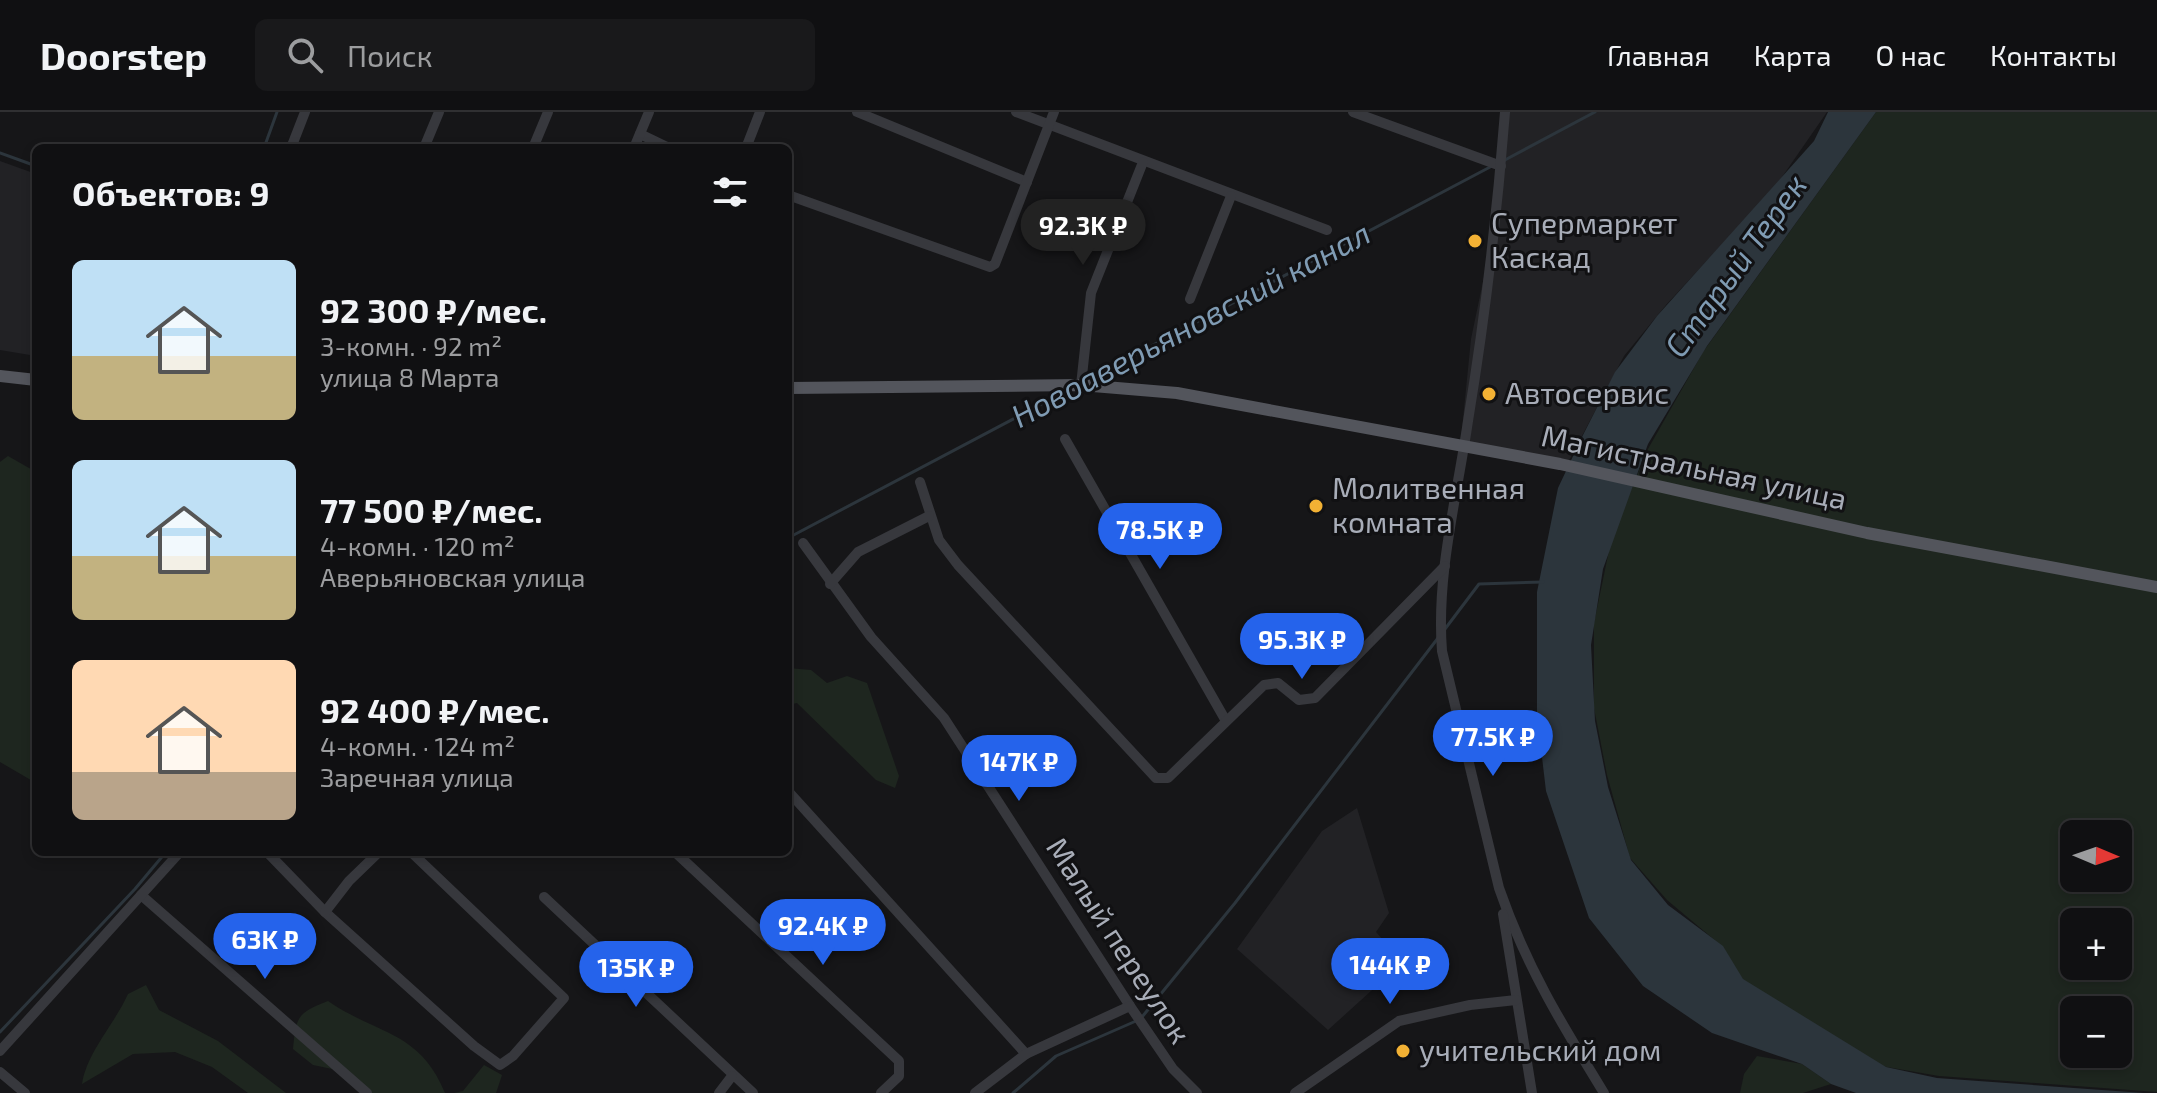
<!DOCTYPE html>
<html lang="ru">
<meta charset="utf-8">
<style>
body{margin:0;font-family:"Exo 2",sans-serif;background:#19191b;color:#f1f3f6;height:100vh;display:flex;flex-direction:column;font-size:30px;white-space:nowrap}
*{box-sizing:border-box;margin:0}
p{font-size:26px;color:#9c9d9f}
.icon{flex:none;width:44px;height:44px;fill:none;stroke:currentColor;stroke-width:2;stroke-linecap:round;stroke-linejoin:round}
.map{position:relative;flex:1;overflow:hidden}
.side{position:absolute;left:32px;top:32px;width:760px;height:712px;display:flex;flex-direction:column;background:#101012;border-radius:12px;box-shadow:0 4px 12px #0003,0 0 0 2px #303032}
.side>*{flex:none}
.needle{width:52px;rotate:92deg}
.tools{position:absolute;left:2060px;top:708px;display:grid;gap:16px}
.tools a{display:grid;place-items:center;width:72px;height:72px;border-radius:12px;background:#101012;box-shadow:0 4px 12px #0003,0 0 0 2px #303032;font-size:40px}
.price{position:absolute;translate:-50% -68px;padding:0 18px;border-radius:28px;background:#2563eb;color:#fff;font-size:26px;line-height:52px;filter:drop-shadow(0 2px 4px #0008)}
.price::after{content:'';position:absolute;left:50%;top:48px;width:24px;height:18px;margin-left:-12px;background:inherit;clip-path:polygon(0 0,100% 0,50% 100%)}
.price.on{background:#222;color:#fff}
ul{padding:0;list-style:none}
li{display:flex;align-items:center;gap:24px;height:200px;padding:0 40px}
li span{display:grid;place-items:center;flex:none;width:224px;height:160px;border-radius:12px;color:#555}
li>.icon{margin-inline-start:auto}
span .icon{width:96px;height:96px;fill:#fffc;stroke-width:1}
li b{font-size:34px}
h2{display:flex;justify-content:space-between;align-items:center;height:96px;padding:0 40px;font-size:34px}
header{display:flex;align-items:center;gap:48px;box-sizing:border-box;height:112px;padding:0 40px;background:#101012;border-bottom:2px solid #303032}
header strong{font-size:38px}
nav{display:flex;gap:44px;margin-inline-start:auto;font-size:28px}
.search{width:560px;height:72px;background:#19191b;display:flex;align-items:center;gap:20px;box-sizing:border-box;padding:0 28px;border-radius:12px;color:#9c9d9f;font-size:30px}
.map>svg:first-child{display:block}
.built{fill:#222225}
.green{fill:#1e261f;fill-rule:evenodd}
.water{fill:#2c353c}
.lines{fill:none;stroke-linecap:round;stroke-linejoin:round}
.stream{stroke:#2c353c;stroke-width:3}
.minor{stroke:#37383d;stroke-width:10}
.major{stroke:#53555c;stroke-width:12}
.poi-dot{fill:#f2b134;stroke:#111113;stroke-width:3}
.labels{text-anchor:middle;stroke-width:6;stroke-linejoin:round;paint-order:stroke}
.poi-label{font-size:30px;fill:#a8adb8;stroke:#111113;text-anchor:start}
.street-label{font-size:30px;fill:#a8adb8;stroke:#111113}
.water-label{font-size:32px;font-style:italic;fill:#7f9bb3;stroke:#111113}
</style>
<header>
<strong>Doorstep</strong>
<div class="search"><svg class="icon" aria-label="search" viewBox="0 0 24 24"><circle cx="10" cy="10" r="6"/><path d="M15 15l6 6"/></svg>Поиск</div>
<nav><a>Главная</a><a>Карта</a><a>О нас</a><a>Контакты</a></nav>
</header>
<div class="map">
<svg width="2157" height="981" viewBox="0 0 2157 981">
<rect width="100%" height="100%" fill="#161618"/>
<g class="built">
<polygon points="1505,0 1827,0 1775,75 1666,193 1624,244 1564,358 1460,337 1471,227 1495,112"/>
<polygon points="0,49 36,62 36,244 0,238"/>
<polygon points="1357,696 1389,801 1376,820 1403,850 1328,918 1237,837 1322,719"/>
</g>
<g class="green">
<path d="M 1876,0 L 2157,0 L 2157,980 L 1939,964 L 1881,954 L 1743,868 L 1723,835 L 1667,788 L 1630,746 L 1607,663 L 1594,596 L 1594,511 L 1612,424 L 1648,337 L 1703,240 ZM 2074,722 L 2118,722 L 2118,766 L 2074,766 ZM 2074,810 L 2118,810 L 2118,854 L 2074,854 ZM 2074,898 L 2118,898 L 2118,942 L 2074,942 Z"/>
<polygon points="8,344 36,360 36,671 0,650 0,350"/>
<polygon points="788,556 811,558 827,571 847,564 867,571 899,664 895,676 876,668 797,591 788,593"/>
<path d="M 146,873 L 159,898 L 218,929 L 286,981 L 248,981 L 212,955 L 175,940 L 133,942 L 82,972 C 87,940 114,913 128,882 Z"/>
<path d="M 328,889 C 377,923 419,918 445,981 L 360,981 L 337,958 L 313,953 L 293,937 C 296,905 297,901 328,889 Z"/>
<polygon points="1757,944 1802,952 1831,972 1803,981 1740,981 1744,962"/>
<polygon points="484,953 502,963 496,981 454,981 463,979"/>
</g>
<polygon class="water" points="1828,0 1876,0 1707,234 1648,332 1603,457 1591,533 1595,609 1608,675 1631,748 1668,793 1723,834 1743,867 1886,955 1937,966 2144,981 1856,981 1831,972 1802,952 1712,921 1643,874 1589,806 1546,679 1537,603 1537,480 1558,376 1583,323 1615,260 1657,204 1814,29"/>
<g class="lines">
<g class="stream">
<polyline points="264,36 277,0"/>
<polyline points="0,41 36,54"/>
<polyline points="1503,49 1595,0"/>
<polyline points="1085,269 1492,54"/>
<polyline points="788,426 1068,278"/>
<polyline points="1445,517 1479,472 1543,470"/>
<polyline points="1142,905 1235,791 1438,526"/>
<polyline points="0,920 135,777 166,740"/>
<polyline points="1013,981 1056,944 1136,909"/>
</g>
<g class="minor">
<polyline points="857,0 1027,70"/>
<polyline points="1016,0 1327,118"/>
<polyline points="1353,0 1501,54"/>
<path d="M 1505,0 C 1497,104 1485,206 1468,309 C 1457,385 1436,463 1442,539 L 1499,776 C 1526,854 1561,911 1604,981"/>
<polyline points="640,22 669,36"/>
<polyline points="291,36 305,0"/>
<polyline points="424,36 439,0"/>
<polyline points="533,36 548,0"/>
<polyline points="634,36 649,0"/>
<polyline points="746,36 760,0"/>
<polyline points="788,83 990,155 995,152 1054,0"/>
<polyline points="1190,187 1231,84"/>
<polyline points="1081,273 1091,181 1143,50"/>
<polyline points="1065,327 1226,609"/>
<polyline points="920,370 939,428 958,453 1156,666 1168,666 1264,573 1278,571 1299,588 1315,586 1445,454"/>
<polyline points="803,431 871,525 944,606 1130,894 1173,957 1197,981"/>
<polyline points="830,472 858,440 929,404"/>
<polyline points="788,679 1026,942"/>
<polyline points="267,740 325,800 474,934 500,953 513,944 564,886 411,740"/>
<polyline points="675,740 899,949 899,964 881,981"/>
<polyline points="141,783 367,981"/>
<polyline points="544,785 753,981"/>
<polyline points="325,800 349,769 379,740"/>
<polyline points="1503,802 1532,981"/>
<polyline points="0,939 180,740"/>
<polyline points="0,960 25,981"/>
<polyline points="719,981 732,964"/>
<polyline points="975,981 1026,942 1130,894"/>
<polyline points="1295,981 1399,909 1470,893 1516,888"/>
</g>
<g class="major">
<polyline points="0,264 36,268"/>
<polyline points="788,276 1081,273 1177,281 1560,352 1867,421 2157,475"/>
</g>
</g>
<g class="poi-dot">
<circle cx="1475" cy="129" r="8"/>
<circle cx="1489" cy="282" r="8"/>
<circle cx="1316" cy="394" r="8"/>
<circle cx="1403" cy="939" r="8"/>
</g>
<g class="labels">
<g class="poi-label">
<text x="1491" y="122">Супермаркет<tspan x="1491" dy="34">Каскад</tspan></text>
<text x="1505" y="292">Автосервис</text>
<text x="1332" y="387">Молитвенная<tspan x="1332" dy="34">комната</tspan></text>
<text x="1419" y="949">учительский дом</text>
</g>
<g class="street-label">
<text transform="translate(1694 356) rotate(12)" y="10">Магистральная улица</text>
<text transform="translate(1118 829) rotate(57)" y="10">Малый переулок</text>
</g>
<g class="water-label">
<text transform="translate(1736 154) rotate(-54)" y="11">Старый Терек</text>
<text transform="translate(1191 213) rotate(-28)" y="11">Новоаверьяновский канал</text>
</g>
</g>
</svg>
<div class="tools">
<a><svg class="needle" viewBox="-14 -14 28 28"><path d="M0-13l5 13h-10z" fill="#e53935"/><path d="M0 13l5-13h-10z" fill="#9c9d9f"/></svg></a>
<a>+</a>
<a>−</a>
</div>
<b class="price on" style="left:1083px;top:155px">92.3K ₽</b>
<b class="price" style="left:1160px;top:459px">78.5K ₽</b>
<b class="price" style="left:1302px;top:569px">95.3K ₽</b>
<b class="price" style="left:1493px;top:666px">77.5K ₽</b>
<b class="price" style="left:1019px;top:691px">147K ₽</b>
<b class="price" style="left:823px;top:855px">92.4K ₽</b>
<b class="price" style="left:265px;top:869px">63K ₽</b>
<b class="price" style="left:1390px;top:894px">144K ₽</b>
<b class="price" style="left:636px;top:897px">135K ₽</b>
<section class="side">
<h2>Объектов: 9<svg class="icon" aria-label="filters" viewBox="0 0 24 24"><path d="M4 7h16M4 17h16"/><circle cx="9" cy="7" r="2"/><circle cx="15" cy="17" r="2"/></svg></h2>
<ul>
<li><span style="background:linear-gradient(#bfe0f5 60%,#c2b280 0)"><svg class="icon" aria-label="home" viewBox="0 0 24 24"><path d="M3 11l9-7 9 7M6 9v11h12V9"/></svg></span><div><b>92 300 ₽/мес.</b><p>3-комн. · 92 m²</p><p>улица 8 Марта</p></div></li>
<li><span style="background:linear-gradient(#bfe0f5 60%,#c2b280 0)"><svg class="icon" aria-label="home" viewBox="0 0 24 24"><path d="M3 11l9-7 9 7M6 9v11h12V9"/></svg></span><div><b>77 500 ₽/мес.</b><p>4-комн. · 120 m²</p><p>Аверьяновская улица</p></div></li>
<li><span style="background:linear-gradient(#ffd9b3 70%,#b9a48a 0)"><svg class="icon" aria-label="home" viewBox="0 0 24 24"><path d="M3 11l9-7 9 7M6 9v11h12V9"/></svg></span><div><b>92 400 ₽/мес.</b><p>4-комн. · 124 m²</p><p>Заречная улица</p></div></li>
</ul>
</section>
</div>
